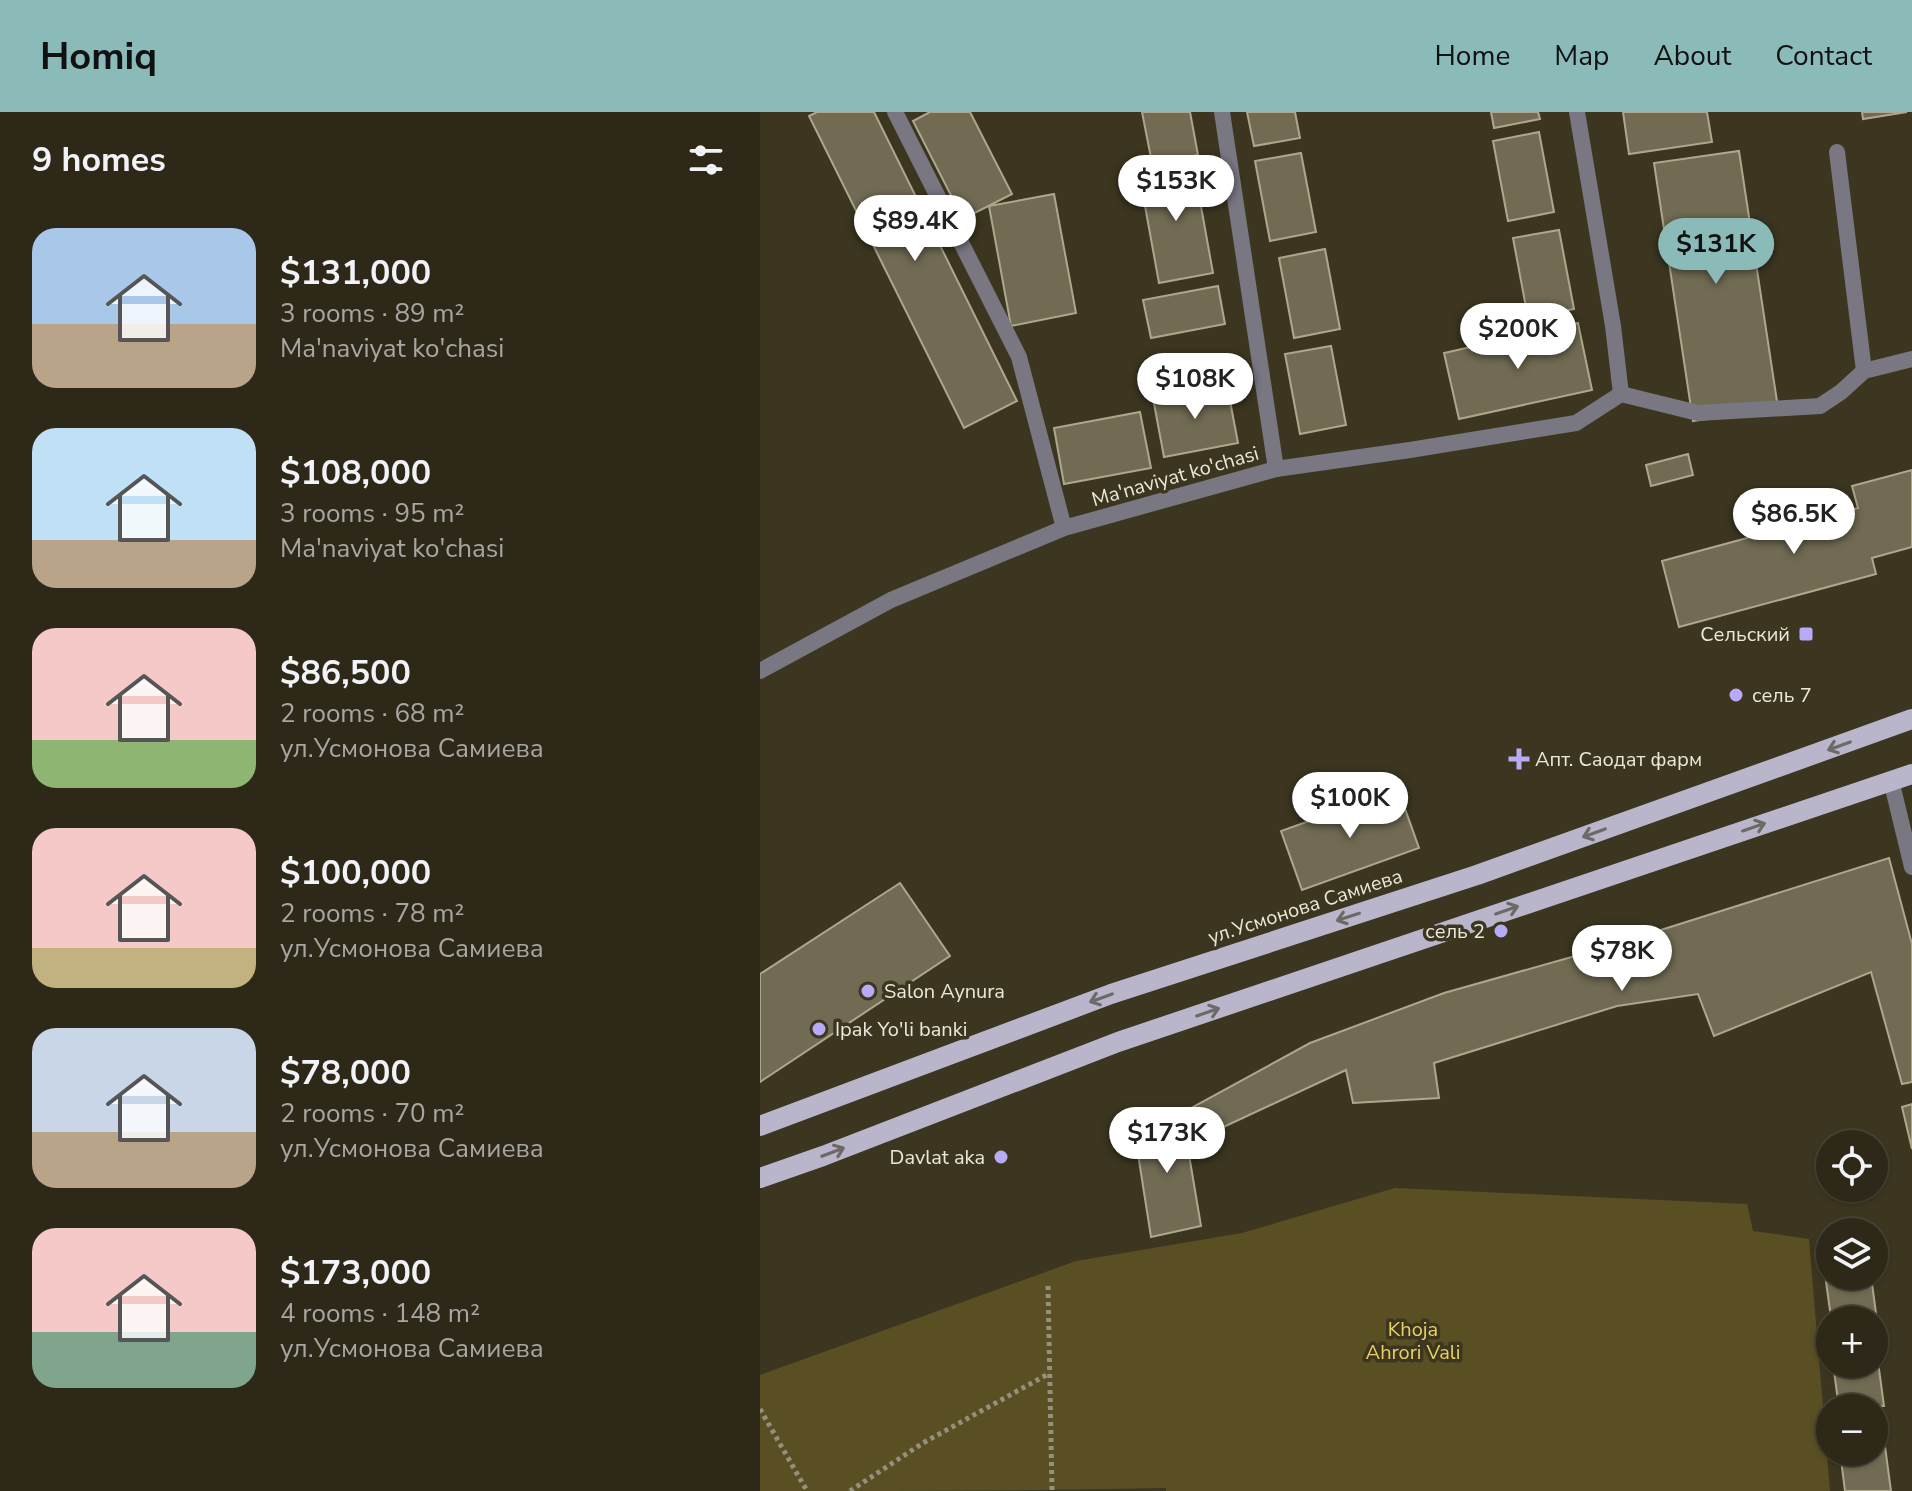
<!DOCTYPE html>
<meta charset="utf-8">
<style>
body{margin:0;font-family:"Nunito Sans",sans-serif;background:#353021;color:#f1f3f6;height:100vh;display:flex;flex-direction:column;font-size:30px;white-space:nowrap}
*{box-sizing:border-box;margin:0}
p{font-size:26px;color:#a7a6a2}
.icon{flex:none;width:44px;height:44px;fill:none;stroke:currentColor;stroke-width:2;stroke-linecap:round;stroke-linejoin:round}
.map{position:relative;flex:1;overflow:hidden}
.panel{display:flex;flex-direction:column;background:#2d2818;width:760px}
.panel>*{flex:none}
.controls{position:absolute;left:1056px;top:1018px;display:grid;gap:16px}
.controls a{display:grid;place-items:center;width:72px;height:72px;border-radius:50%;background:#2d2818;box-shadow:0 2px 6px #0004,0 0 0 2px #484437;font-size:40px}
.price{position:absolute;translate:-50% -68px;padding:0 18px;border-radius:28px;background:#fff;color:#222;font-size:26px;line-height:52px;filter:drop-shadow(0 2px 4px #0008)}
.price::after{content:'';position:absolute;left:50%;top:48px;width:24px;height:18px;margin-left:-12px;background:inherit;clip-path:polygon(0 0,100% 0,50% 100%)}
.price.selected{background:#8bbbb9;color:#111}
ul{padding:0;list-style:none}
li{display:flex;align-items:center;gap:24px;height:200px;padding:0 32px}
li span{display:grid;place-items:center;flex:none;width:224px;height:160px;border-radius:24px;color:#555}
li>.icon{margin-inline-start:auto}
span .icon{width:96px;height:96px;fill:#fffc;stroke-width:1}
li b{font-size:34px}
h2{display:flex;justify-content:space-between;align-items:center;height:96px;padding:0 32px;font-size:34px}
header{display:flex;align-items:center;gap:48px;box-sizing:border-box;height:112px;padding:0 40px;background:#8bbbb9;color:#111}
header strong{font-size:38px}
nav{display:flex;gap:44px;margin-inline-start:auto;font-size:28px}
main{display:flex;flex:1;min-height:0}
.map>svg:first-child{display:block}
.green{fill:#5a4f23}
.building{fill:#716b53;stroke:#ada78e;stroke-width:2}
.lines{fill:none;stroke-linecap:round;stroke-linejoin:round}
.path{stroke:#94907e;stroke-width:5;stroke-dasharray:4 4;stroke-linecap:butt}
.lane{stroke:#787782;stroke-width:16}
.street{stroke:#787782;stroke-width:16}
.primary{stroke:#b9b6cc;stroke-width:20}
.oneway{stroke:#6e6965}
.poi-dot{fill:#b7abf8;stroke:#3c3620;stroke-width:3}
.labels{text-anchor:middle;stroke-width:7;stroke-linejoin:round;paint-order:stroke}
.street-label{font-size:20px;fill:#ebe8da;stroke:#3c3620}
.poi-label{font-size:20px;fill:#ebe8da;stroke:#3c3620;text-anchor:start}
.park-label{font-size:20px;fill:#ead062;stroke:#3c3620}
</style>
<header>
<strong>Homiq</strong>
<nav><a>Home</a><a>Map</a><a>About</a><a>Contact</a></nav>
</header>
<main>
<section class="panel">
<h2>9 homes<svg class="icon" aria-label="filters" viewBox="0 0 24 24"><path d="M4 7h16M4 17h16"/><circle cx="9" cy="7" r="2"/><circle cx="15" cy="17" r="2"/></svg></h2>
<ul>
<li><span style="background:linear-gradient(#a9c7e8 60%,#b9a48a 0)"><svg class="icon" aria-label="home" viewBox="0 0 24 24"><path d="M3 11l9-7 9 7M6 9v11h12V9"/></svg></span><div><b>$131,000</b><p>3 rooms · 89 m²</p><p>Ma'naviyat ko'chasi</p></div></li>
<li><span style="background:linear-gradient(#bfe0f5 70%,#b9a48a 0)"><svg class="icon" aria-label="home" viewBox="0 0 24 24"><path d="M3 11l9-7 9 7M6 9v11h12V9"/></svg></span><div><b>$108,000</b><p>3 rooms · 95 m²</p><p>Ma'naviyat ko'chasi</p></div></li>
<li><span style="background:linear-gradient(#f6c9c9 70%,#8fb573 0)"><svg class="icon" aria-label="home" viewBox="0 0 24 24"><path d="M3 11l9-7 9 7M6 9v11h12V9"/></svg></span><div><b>$86,500</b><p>2 rooms · 68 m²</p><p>ул.Усмонова Самиева</p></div></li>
<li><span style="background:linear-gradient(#f6c9c9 75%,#c2b280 0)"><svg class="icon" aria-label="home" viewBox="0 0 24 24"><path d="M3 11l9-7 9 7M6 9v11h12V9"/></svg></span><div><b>$100,000</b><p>2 rooms · 78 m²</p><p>ул.Усмонова Самиева</p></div></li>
<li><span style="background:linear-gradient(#c9d6e8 65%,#b9a48a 0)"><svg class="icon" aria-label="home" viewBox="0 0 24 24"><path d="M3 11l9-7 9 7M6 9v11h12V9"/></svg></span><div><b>$78,000</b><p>2 rooms · 70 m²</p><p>ул.Усмонова Самиева</p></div></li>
<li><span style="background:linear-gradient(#f6c9c9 65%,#7fa58c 0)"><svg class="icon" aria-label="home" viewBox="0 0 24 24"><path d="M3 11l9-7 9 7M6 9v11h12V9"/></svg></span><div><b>$173,000</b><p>4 rooms · 148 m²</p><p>ул.Усмонова Самиева</p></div></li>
</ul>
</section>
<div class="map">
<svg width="1152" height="1379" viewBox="0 0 1152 1379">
<rect width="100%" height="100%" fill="#3c3620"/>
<path class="green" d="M 635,1076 L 987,1092 L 993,1119 L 1049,1127 L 1070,1379 L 406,1379 L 406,1376 C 270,1379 135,1379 0,1379 L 0,1263 L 316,1149 L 482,1121 Z"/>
<g class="building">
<polygon points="57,0 114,0 257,289 204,316 49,4"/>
<polygon points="170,0 210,0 252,82 203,107 153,9"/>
<polygon points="382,0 430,0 438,43 392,51"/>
<polygon points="487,0 535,0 540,26 494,34"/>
<polygon points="731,0 778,0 780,7 734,16"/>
<polygon points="863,0 947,0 952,30 869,42"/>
<polygon points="1102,0 1147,0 1103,7"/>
<polygon points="779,20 794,100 748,109 733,29"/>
<polygon points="979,39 1018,296 933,309 894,51"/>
<polygon points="541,41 556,120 510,129 495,49"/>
<polygon points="433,50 453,161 399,171 379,61"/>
<polygon points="294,82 316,201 251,214 229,94"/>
<polygon points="799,118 814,197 768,206 753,126"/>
<polygon points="565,137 580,217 534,226 519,146"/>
<polygon points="458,174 465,212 391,226 383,188"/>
<polygon points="818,211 832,278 699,307 684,241"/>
<polygon points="571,234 586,313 540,322 525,242"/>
<polygon points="467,273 478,331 404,345 393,286"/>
<polygon points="380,300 391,356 304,372 294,316"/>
<polygon points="928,342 933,363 891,374 886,353"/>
<polygon points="1152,358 1152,435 1112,446 1116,462 919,515 902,449 1098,396 1092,374"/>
<polygon points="638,677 659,736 542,778 521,719"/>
<polygon points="1129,746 1152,832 1152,970 1142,972 1111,860 954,924 938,882 857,894 674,951 679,986 593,991 586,958 427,1032 422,1001 550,931 684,881 847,835"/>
<polygon points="140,771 190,844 0,970 0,862"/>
<polygon points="1152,992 1152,1037 1142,995"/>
<polygon points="422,1001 441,1114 391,1125 373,1010"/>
<polygon points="1070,1132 1070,1164 1111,1164 1116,1201 1071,1206 1061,1133"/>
<polygon points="1114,1220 1124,1294 1079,1296 1073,1252 1114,1252"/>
<polygon points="1122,1312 1131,1379 1085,1379 1080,1340 1114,1340 1114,1313"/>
</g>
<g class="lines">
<g class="path">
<polyline points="288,1174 292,1379"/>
<polyline points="0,1297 47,1379"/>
<polyline points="90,1379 163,1331 290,1261"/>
</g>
<g class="lane">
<polyline points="1077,40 1104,259"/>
<polyline points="861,282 938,301 1060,294 1081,280 1104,259 1152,247"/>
</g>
<g class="street">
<polyline points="135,0 259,245 304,416"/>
<polyline points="462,0 516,357"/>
<polyline points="0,559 131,488 304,416 516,357 650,338 816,311 861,282 853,214 817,0"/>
<polyline points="1131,668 1152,755"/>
</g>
<g class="primary">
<polyline points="0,1014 351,882 717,763 1152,607"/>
<polyline points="0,1066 63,1044 358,930 1152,662"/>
</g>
</g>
<defs><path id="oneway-shaft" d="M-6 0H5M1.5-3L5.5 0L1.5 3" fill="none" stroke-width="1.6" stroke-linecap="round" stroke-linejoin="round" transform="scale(2)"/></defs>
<g class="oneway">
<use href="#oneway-shaft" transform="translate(1079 634) rotate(160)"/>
<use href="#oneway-shaft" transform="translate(994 715) rotate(-19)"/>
<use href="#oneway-shaft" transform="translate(834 721) rotate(160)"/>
<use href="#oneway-shaft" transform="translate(747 798) rotate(-19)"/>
<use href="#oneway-shaft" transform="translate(588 805) rotate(162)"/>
<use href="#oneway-shaft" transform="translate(341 886) rotate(160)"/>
<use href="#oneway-shaft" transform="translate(448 900) rotate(-19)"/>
<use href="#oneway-shaft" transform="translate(73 1040) rotate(-21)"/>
</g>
<g class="poi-dot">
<rect x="1038" y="514" width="16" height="16" rx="4"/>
<circle cx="976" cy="583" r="8"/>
<path d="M755 635h8v8h8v8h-8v8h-8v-8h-8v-8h8z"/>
<circle cx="741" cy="819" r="8"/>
<circle cx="108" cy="879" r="8"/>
<circle cx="59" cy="917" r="8"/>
<circle cx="241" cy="1045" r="8"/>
</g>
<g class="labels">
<g class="street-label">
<text transform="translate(415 364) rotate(-16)" y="7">Ma'naviyat ko'chasi</text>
<text transform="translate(545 794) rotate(-18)" y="7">ул.Усмонова Самиева</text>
</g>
<g class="poi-label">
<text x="1030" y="529" text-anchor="end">Сельский</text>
<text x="992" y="590">сель 7</text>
<text x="775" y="654">Апт. Саодат фарм</text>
<text x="725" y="826" text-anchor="end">сель 2</text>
<text x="124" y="886">Salon Aynura</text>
<text x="75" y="924">Ipak Yo'li banki</text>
<text x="225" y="1052" text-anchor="end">Davlat aka</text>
</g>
<g class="park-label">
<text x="653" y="1224">Khoja<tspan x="653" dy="23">Ahrori Vali</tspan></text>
</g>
</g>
</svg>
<div class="controls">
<a><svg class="icon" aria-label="locate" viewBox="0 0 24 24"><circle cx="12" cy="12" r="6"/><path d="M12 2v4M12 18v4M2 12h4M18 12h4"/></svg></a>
<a><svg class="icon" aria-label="layers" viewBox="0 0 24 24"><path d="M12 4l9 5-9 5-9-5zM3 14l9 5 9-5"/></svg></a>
<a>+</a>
<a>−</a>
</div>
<b class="price" style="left:416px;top:111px">$153K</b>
<b class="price" style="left:155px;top:151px">$89.4K</b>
<b class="price selected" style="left:956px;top:174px">$131K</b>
<b class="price" style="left:758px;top:259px">$200K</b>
<b class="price" style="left:435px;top:309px">$108K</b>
<b class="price" style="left:1034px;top:444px">$86.5K</b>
<b class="price" style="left:590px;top:728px">$100K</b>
<b class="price" style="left:862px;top:881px">$78K</b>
<b class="price" style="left:407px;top:1063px">$173K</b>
</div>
</main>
